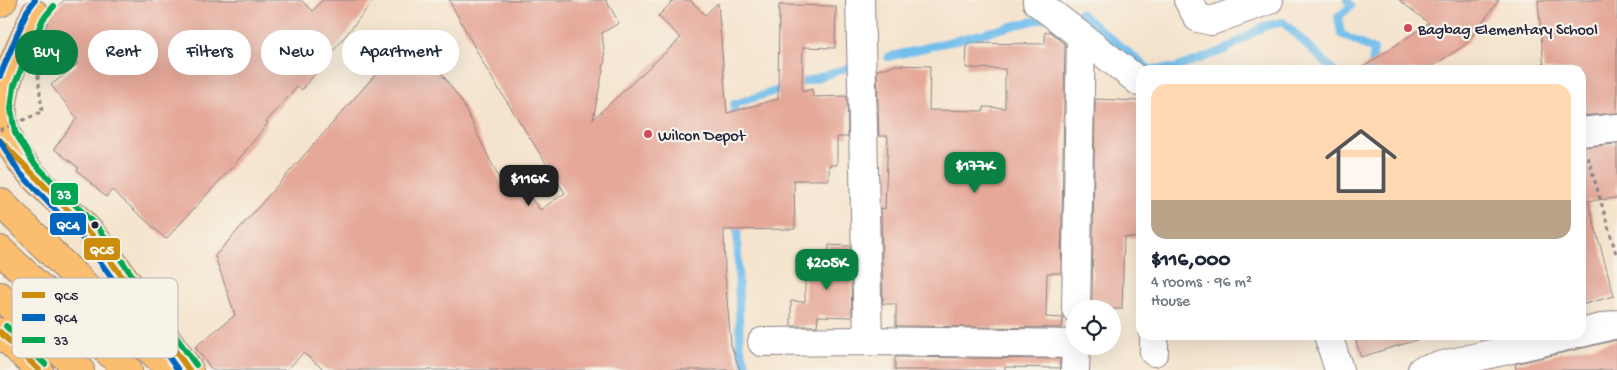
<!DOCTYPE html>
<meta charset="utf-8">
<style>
body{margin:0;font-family:"Gochi Hand",sans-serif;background:#f6f6f7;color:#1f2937;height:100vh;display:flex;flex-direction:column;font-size:19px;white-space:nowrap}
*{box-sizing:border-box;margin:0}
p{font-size:16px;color:#747a83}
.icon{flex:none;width:28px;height:28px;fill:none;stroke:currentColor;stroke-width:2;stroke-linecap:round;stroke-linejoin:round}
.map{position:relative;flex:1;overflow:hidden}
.side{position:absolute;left:1136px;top:65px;width:450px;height:275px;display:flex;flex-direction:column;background:#fff;border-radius:15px;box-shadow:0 5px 20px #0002}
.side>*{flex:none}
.banner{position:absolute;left:15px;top:30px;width:475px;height:45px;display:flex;gap:10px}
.fabs{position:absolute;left:1066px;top:300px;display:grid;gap:10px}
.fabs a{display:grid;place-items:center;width:55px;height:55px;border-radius:50%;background:#fff;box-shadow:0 5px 20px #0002;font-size:25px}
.price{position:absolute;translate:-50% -42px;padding:0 11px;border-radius:10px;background:#0b8043;color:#fff;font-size:16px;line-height:32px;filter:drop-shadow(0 1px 2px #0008)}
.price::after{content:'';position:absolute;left:50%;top:30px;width:15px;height:11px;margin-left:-8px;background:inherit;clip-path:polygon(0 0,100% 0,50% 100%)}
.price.active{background:#222;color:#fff}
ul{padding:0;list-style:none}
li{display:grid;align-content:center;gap:10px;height:265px;padding:0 15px}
li span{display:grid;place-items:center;height:155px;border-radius:15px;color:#555}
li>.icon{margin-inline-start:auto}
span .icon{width:90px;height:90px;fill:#fffc;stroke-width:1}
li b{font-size:21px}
.chip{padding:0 18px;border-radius:22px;background:#fff;box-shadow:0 5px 20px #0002;font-size:18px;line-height:45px}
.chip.active{background:#0b8043;color:#fff}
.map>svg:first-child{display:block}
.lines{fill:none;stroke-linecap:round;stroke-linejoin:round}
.stream{stroke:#73bfec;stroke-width:8}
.building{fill:#e5a899}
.minor-casing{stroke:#8c8384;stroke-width:30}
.major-casing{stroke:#8c8384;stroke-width:30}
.path{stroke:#8c8384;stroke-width:3;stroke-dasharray:4 4;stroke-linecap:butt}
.minor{stroke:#fff;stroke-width:28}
.major{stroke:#fbbe6e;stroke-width:28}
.path-bridge{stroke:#8c8384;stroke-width:3;stroke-dasharray:4 4;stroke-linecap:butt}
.bus-1-casing{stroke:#f7f3e8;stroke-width:10}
.bus-2-casing{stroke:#f7f3e8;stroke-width:10}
.bus-3-casing{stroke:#f7f3e8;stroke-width:10}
.bus-1{stroke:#cc8c0c;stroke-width:6}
.bus-2{stroke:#0065bd;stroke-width:6}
.bus-3{stroke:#00a651;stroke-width:6}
.poi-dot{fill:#d1495b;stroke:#f7f3e8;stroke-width:2}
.bus-dot{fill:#22223b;stroke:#f7f3e8;stroke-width:2}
.labels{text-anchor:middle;stroke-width:4.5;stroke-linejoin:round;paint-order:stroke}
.poi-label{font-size:16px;fill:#22223b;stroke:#f7f3e8;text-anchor:start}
.key{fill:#f7f3e8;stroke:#b7b4b4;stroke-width:1}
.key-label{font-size:14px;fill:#22223b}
.line-badge{stroke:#f7f3e8;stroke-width:2}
.badge-label{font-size:14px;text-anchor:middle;font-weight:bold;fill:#fff}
</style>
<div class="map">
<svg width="1617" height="370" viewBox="0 0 1617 370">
<rect width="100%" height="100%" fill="#f7f3e8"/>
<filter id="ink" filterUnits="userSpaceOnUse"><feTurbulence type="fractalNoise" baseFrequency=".02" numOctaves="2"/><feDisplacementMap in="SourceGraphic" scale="10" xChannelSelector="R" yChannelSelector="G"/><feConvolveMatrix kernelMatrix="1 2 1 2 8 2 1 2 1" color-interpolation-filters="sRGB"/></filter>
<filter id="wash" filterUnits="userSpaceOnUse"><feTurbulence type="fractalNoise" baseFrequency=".0096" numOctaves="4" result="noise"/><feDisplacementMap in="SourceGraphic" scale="20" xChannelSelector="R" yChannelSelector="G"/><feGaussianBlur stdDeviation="1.12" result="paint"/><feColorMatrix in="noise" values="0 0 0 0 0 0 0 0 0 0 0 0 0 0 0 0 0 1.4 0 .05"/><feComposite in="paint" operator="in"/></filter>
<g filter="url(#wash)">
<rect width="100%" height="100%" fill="#f5e4cd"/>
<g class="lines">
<g class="stream">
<polyline points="1347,0 1351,6 1338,17 1341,34 1374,50 1371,70"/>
<polyline points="1080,13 1149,69 1175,68 1225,50 1264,26 1283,22 1333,70"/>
<polyline points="888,57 1045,18"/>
<polyline points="734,120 734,104 848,68"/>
<polyline points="737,221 740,346 748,370"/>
</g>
</g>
<g id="blocks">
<g class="building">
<polygon points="64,0 301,0 313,11 322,0 374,0 302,90 298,86 266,122 268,123 234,165 166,239 112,190 106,197 77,170 79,168 54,149 77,118 51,85 78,64 44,32 50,15"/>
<polygon points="449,0 606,0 619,23 602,33 605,60 593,119 681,38 658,16 674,0 690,0 705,15 718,3 727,113 778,99 779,5 836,6 835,48 803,47 802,92 812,89 813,97 847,96 848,137 837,137 837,165 829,165 829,180 794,180 795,229 724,230 725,275 731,345 740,370 325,370 303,353 287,370 212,370 195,347 235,315 215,256 406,40 432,60 462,102 508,197 521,185 540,210 565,193 488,72"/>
<polygon points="1399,0 1499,0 1466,44 1427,70 1359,70 1429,23"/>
<polygon points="1538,0 1617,0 1617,113 1581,116 1581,70 1544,70"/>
<polygon points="1045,32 1051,32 1065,44 1061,273 1047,273 1046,317 1063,318 1062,328 896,326 896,304 883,304 881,208 885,209 888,136 879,136 877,70 896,65 930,66 929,110 984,111 984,107 1005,108 1005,69 966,68 967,43 1045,44"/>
<polygon points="1095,99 1141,101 1141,238 1124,237 1122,309 1092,309"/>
<polygon points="1617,144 1617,198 1588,201 1614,296 1581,305 1581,147"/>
<polygon points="829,245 850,246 852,317 818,316 817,326 791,326 791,301 805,302 805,275 828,276"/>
<polygon points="1354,335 1416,335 1417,340 1361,357"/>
<polygon points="1617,340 1617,370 1516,370 1515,364"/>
<polygon points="895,357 1060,359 1059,368 1005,367 1005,370 895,370"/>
</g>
</g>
</g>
<g filter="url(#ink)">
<use href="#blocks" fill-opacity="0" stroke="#8c8384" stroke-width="1"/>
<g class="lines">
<g class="minor-casing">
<g id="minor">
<polyline points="860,0 868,341"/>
<polyline points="1037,0 1037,2 1081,36 1076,309"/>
<polyline points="1188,0 1198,18 1211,21 1269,0"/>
<polyline points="1081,36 1141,83"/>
<polyline points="1581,132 1617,128"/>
<polyline points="1581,333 1617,324"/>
<polyline points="1328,335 1339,370"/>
<polyline points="762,342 868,341 1075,344"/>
<polyline points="1154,352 1154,335"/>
<polyline points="1075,370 1076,346"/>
<polyline points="1422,370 1571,335"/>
</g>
</g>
<g class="major-casing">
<g id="major">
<polyline points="0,3 3,0"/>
<path d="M 35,14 C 22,47 0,81 3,118 C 8,168 65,200 94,237 C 127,280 157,326 189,370"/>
<polyline points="0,202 171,370"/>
<polyline points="0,250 128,370"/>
<polyline points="0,296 80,370"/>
<polyline points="0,332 39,370"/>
</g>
</g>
<g class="path">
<polyline points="38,75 42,112"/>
<polyline points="1588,157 1617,257"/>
</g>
<use href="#minor" class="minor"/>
<use href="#major" class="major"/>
<polyline class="path-bridge" points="0,130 42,112"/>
<g class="bus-1-casing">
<g id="bus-1">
<polyline points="0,140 92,235 189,370"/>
<polyline points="0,332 39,370"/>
</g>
</g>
<g class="bus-2-casing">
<g id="bus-2">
<polyline points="0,76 27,11 35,0"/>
<polyline points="0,141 19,172 85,241 178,370"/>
</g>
</g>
<g class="bus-3-casing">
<g id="bus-3">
<polyline points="54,6 43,19 14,86 11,109 15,132 33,162 99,229 196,365"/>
<polyline points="6,326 45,364"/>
</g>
</g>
<use href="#bus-1" class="bus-1"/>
<use href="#bus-2" class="bus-2"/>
<use href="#bus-3" class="bus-3"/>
</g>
</g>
<g class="poi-dot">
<circle cx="1408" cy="28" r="5"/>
<circle cx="648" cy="134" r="5"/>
</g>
<circle class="bus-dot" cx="95" cy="225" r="4.5"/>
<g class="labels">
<g class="poi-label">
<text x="1418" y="34">Bagbag Elementary School</text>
<text x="658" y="140">Wilcon Depot</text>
</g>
</g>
<rect x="12" y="278" width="166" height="80" rx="8" class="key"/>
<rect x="22" y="292" width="23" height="6" fill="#cc8c0c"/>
<rect x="22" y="314" width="23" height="7" fill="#0065bd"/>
<rect x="22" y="337" width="23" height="6" fill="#00a651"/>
<g class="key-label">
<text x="54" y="300">QC5</text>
<text x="54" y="322">QC4</text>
<text x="54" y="345">33</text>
</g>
<g class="line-badge">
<rect x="50" y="182" width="29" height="24" rx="5" fill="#00a651"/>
<rect x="49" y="212" width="38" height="24" rx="5" fill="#0065bd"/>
<rect x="83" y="237" width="38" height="24" rx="5" fill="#cc8c0c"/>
</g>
<g class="badge-label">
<text x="64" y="199">33</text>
<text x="68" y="229">QC4</text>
<text x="102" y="254">QC5</text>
</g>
</svg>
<div class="fabs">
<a><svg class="icon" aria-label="locate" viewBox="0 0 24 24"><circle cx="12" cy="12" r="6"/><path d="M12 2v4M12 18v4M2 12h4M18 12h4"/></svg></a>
</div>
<b class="price" style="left:975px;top:194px">$177K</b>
<b class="price active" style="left:529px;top:207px">$116K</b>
<b class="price" style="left:827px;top:291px">$205K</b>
<div class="banner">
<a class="chip active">Buy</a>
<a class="chip">Rent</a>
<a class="chip">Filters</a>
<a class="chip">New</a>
<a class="chip">Apartment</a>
</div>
<section class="side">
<ul>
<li><span style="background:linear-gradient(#ffd9b3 75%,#b9a48a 0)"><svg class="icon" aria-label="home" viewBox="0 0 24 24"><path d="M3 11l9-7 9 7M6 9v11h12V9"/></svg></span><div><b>$116,000</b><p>4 rooms · 96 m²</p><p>House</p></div></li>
</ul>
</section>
</div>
